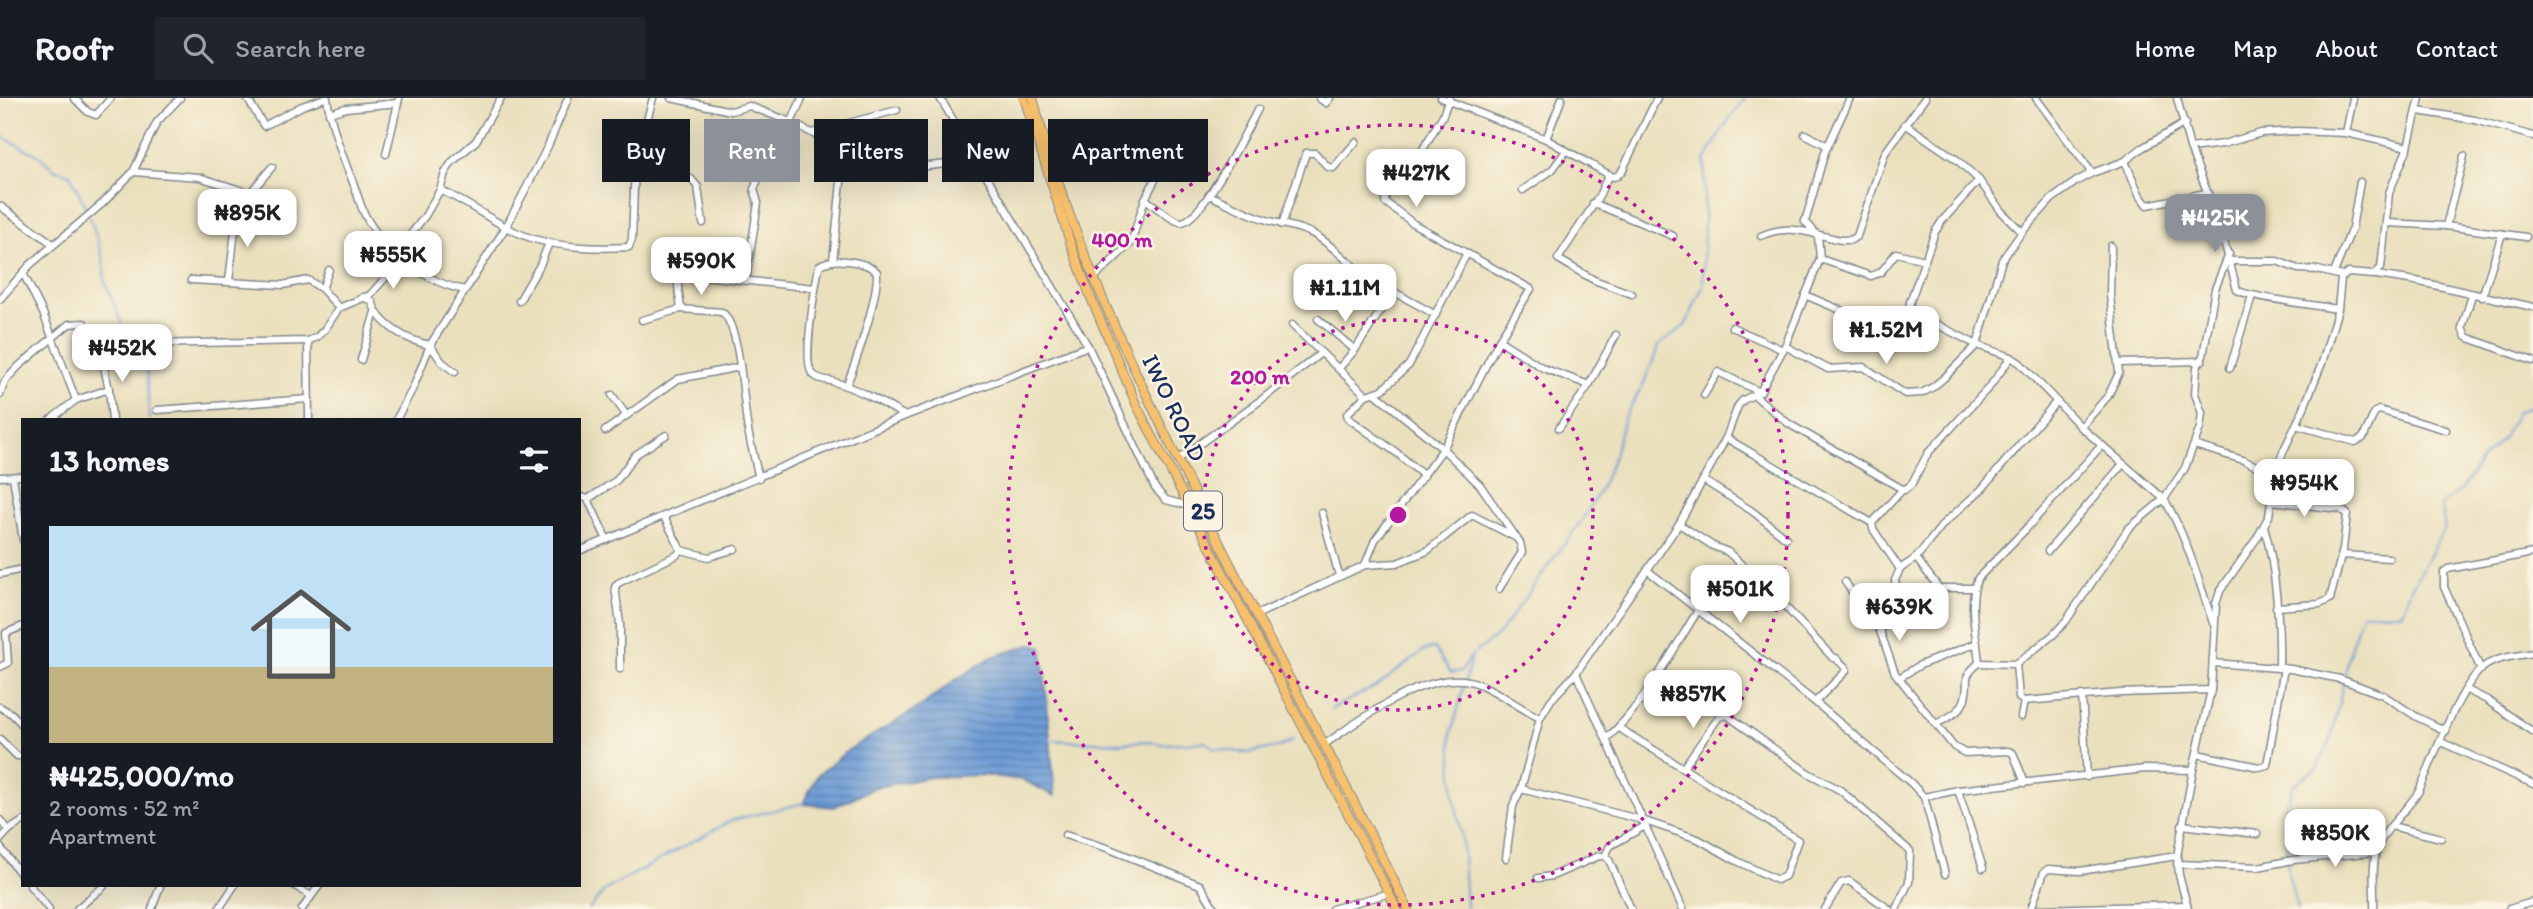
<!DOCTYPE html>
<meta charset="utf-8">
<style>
body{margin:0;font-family:Itim,sans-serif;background:#20242c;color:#f1f3f6;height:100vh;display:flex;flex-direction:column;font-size:26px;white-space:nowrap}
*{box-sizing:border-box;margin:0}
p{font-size:23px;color:#9ea1a6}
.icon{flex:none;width:38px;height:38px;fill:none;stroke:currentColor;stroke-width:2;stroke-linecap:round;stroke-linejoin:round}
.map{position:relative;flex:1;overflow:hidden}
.panel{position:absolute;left:21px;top:320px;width:560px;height:469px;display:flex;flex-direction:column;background:#171b24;border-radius:0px;box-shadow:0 7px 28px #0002}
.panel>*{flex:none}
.top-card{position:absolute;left:602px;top:21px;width:665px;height:63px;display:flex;gap:14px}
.price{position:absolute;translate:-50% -60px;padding:0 16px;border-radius:14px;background:#fff;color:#222;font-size:23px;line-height:46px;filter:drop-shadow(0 2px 4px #0008)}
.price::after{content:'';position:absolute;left:50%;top:42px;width:21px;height:16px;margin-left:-10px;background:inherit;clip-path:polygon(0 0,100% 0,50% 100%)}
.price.active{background:#8c9099;color:#fff}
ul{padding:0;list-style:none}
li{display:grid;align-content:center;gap:14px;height:371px;padding:0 28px}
li span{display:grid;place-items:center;height:217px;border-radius:0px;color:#555}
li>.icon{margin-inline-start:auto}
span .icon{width:126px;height:126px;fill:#fffc;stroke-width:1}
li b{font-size:30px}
h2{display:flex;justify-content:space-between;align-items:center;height:84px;padding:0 28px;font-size:30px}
.tag{padding:0 24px;border-radius:0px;background:#171b24;box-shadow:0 7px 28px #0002;font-size:24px;line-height:63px}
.tag.active{background:#8c9099;color:#fff}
header{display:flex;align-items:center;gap:42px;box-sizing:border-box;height:98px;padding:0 35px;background:#171b24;border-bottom:2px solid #363941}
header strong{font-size:33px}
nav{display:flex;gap:38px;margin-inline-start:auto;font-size:24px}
.search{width:490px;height:63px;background:#20242c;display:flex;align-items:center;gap:18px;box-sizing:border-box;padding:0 24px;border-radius:0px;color:#9ea1a6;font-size:26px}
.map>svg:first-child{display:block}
.water{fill:url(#water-rules);stroke:#44659a;stroke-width:2}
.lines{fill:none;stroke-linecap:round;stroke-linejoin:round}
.stream{stroke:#6d9bd5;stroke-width:2}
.minor-casing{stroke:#82888e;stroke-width:9}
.major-casing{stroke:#82888e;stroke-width:10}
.minor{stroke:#fff;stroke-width:6}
.major{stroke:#f7c06c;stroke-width:8}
.ring{fill:none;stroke:#b5179e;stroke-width:3.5;stroke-dasharray:3.5 7}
.labels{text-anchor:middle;stroke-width:5;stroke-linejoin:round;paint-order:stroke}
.shield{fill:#fcf5e5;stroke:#5e6a86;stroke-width:2}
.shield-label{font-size:23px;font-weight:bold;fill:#1b2f5e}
.street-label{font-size:24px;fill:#1b2f5e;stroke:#fcf5e5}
.centre{fill:#b5179e;stroke:#fcf5e5;stroke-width:3.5}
.ring-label{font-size:21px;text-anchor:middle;font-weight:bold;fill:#b5179e;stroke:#fcf5e5;stroke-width:5;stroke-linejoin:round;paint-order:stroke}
</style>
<header>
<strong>Roofr</strong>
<div class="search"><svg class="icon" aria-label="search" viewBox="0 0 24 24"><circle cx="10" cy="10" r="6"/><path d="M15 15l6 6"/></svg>Search here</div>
<nav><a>Home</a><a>Map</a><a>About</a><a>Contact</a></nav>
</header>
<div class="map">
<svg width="2533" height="811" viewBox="0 0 2533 811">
<defs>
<pattern id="water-rules" width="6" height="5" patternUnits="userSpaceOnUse" patternTransform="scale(1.75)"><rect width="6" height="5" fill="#6d9bd5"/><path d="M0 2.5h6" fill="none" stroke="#597fb0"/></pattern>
</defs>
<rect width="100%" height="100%" fill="#fcf5e5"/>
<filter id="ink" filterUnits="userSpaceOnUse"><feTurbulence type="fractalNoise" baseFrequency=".0143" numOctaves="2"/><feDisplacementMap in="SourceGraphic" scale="14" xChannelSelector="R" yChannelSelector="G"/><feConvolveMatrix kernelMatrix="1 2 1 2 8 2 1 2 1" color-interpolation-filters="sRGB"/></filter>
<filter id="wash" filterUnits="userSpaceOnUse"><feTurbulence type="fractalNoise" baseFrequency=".00686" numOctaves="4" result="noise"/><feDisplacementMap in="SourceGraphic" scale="28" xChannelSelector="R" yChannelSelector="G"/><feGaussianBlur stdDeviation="1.57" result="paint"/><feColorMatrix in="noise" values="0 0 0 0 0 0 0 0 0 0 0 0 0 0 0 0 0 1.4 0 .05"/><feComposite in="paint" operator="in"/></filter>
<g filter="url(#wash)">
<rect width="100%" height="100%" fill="#eae0bd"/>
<polygon class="water" points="1033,546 1042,549 1055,698 1023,682 982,677 932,679 875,689 834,709 803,706 817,678 847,653 924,606 954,583 992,559"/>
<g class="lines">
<g class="stream">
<polyline points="0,38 38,57 54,71 70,76 88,114"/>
<polyline points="90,119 103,160 105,183 128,241 147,268 149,322"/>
<polyline points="1331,611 1377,588 1423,553 1434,550 1451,575 1462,573 1469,560"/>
<polyline points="1048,642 1121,645 1144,643 1163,646 1205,644 1215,651 1249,655 1282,648 1293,642"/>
<polyline points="589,811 605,792 732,722 804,705"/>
<polyline points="1466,811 1462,739 1454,699 1451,637 1472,557 1497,538 1582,422 1599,394 1613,361 1624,320 1643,287 1660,246 1685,228 1703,188 1705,62 1725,27 1745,0"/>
<polyline points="2297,811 2288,775 2285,709 2294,686 2317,670 2331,642 2351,548 2362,515 2402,515 2410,492 2445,429 2441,407 2462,391 2481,362 2502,341 2517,314 2533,308"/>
</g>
</g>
</g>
<g filter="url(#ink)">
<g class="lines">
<g class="minor-casing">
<g id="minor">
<polyline points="74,0 88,14 96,17 111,0"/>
<polyline points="247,0 264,28 302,8 325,0"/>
<path d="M 327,0 C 331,27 340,52 350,77 C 356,90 359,105 365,117 C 383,152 426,185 465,192"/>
<polyline points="671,0 731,13 749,8 783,21 812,35 844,54 887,72 978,63"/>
<polyline points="940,0 1088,248 1155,390 1166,402 1189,408"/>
<polyline points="1319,0 1326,5 1330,0"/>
<polyline points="1441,0 1546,41 1613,79 1617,78 1622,73 1657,0"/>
<polyline points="2036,0 2092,75"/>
<path d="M 2177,0 L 2190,50 L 2219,124 L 2237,192 C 2246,199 2321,208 2338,211"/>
<polyline points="2418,13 2475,22 2533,38"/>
<polyline points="329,15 346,10 398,5 399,0"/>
<polyline points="791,25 802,0"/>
<polyline points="1905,26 1956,61 1979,82 2001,113 2022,134"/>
<polyline points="812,35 897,12"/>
<polyline points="2346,35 2353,0"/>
<polyline points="1805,36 1828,48"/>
<polyline points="1546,41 1562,0"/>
<polyline points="2190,50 2223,46 2261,35 2297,33 2346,35 2408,49"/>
<polyline points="386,56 398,5"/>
<polyline points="2125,63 2139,96 2147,107 2206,95"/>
<polyline points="635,66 691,81 698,89 703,125"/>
<polyline points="133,74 199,79 250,95 272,69"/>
<polyline points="1609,76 1598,100 1558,161 1594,182 1632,196"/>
<path d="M 1979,82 L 1942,123 L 1935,134 L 1910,204 L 1909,212 L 1977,247 L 2011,259 L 2020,265 L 2081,329 L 2164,401 C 2187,439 2199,484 2213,525"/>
<path d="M 440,92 C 467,104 490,122 516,134 C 549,150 593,151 629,149 L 632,141 L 635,66 L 653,0"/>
<polyline points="1523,92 1552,72 1566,53"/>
<path d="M 1209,97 C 1228,105 1245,115 1264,121 C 1281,127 1299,128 1315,137 C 1332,147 1345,162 1361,174 C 1385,190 1411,203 1436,217"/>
<path d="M 1145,101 C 1153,106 1174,125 1182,124 C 1203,121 1247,31 1258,11"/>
<polyline points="1593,105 1673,138"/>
<polyline points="0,108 53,146"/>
<polyline points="1805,124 1825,54 1850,0"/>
<polyline points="2387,125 2446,128 2526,139"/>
<polyline points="1282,127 1306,55 1315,55 1328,69 1333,70 1356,44"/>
<polyline points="2446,128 2464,58"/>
<path d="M 1761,138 C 1789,124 1813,137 1842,142 L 1851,142 L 1857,138 L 1885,55 L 1925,0"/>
<polyline points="673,152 677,181"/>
<polyline points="396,155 425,118 440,92 445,75 452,64 476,43 501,0"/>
<polyline points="1820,161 1871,178 1881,174 1896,155 1925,162"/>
<polyline points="833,163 844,54"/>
<polyline points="2231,163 2277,163 2298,171 2318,172 2342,178"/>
<polyline points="23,175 43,215 76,302 109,291"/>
<polyline points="2334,175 2352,130 2360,84"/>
<polyline points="2376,177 2416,183 2533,209"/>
<polyline points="1093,181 1131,145 1145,101 1165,63 1162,56 1125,28"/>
<polyline points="191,182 283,187 308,182 322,191 339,210"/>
<polyline points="746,182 758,105 754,91 783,21"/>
<polyline points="229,183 237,116"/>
<polyline points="322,191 329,172"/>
<polyline points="1805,197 1897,236"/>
<polyline points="2472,197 2462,230 2466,239 2533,263"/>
<path d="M 363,199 L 372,203 C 378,227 408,243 430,247 L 442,264 L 455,274"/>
<polyline points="2482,199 2502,136"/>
<polyline points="0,201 30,167 103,105 133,74 157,24 180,0"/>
<polyline points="519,203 540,167 549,145"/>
<polyline points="681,211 677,181 685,176 815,190"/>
<polyline points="1318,221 1355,252"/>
<path d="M 642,222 L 681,211 L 722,214 C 741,229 743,306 748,332 C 751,348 755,364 759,380"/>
<polyline points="1292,227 1366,297"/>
<polyline points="1732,229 1783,252"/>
<polyline points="108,240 98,244 109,291 112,322"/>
<polyline points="1499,242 1543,270 1589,287 1559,330"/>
<polyline points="308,243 309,322"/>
<polyline points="144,246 308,243 317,239 325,231 339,210 370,197 403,160"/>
<polyline points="1785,248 1828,271 1864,269 1905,296 1922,295 1933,289 1945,279 1977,247 2002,162 2022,134 2052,101 2077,83 2092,75 2125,63 2142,50 2185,25"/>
<polyline points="361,262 375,214"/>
<polyline points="2119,265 2202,263"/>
<polyline points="1339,270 1355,252 1393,194"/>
<polyline points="2230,270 2252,198"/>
<polyline points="1589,287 1616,237"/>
<path d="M 846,288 C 857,263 878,199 877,174 C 866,163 832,158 819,168 C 816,185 802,264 812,275 C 816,281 825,282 831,283 C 859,291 881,304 905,318"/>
<polyline points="1375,295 1443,351 1480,387 1520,445 1522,454 1499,491"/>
<polyline points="0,297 5,283 19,268 69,226 84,225"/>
<polyline points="612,297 626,317"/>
<polyline points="1704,297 1718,274 1760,294"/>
<polyline points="1754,297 1789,326 1904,392 1911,387 1928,355 1991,287 2011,259"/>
<polyline points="157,312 309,301"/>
<polyline points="50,322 76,302"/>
<polyline points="396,322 413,290 430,247 506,129 548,48 568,0"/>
<polyline points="2296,327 2355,344 2363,340 2375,314 2379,312 2446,332"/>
<polyline points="2081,329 2108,298 2119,275 2110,197 2111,148"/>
<polyline points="605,333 678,281 740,269"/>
<polyline points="1726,340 1872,425 1903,391"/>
<polyline points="2194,347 2243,362 2275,377"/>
<polyline points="1177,362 1261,302 1321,255"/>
<polyline points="1424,378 1397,355 1348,320 1347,316 1366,297 1382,292 1409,267 1466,157"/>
<polyline points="0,379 23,378"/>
<polyline points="13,379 23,442"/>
<polyline points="1703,382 1752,413 1786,440"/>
<polyline points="579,398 588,401 607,442"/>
<polyline points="588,401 617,382 635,357 666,337"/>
<polyline points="2272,403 2340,411 2347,416 2343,451 2330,501 2320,506 2276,509"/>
<polyline points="1322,415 1339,478"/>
<polyline points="664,419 681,452 709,459 735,451"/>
<polyline points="1872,425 1873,431 1900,471"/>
<polyline points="1679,426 1713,448 1728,454 1781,504 1833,560 1836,560 1846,570 1846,573 1815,604"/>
<path d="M 2264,428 C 2276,469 2280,527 2279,570"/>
<polyline points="579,453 905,318 1088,248"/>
<polyline points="2048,453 2123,366"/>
<polyline points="2342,457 2389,460"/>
<polyline points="1916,460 1939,490 1974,490"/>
<polyline points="1365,467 1375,442 1443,351 1499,242 1531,191 1414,126 1385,104 1386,94 1422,53 1443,17 1449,0"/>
<polyline points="1647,472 1815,604 1911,685 1924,699 1926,706 1945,776"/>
<polyline points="0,476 23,471"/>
<polyline points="1845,484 1880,533"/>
<polyline points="1256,517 1365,467 1397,465 1427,453 1472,417 1515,439"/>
<path d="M 1979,565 C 1977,539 1967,504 1978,480 L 2025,432 L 2102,347"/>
<polyline points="2213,565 2291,571 2340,581 2383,597 2417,619 2446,633"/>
<polyline points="0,569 8,565 6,535 23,528"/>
<polyline points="620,571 620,526 615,489 618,485 677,457 681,452"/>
<polyline points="2481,572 2444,489 2444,474 2448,471 2533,455"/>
<polyline points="1576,575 1683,811"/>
<polyline points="1899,580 1920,567 1977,545"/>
<polyline points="2211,592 2121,595 2024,603 2019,600 2016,566 2053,537 2066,523 2128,431 2164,401 2185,370 2200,330 2202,315 2195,296 2197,269 2203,258 2215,191 2229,156"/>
<polyline points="2467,592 2487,602 2533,634"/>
<polyline points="2082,597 2087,679"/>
<polyline points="0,609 12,616 23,627"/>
<polyline points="2021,619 2024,603"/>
<path d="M 1936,626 C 1947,620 1962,614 1965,600 C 1971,581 1959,582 1979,565 L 2016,566"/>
<polyline points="0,641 17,658 23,658"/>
<path d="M 1606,641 C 1644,608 1672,553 1699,511"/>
<polyline points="2441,644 2533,686"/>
<path d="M 1325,646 C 1363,620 1433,566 1479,586 C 1501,595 1519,610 1540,620"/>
<polyline points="2197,656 2259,669 2267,667 2284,570"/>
<polyline points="1683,670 1719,619 1727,617 1808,675 1840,692 1910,753 1909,784 1896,811"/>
<polyline points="2025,685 2013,655 2008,653 1965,655 1954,649 1895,575 1880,533 1900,503 1895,482 1900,471 1916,460 1944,425 1982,391 2056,304"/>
<polyline points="1521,691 1642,722 1698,741 1737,763 1777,782 1785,778 1798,742 1619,630"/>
<polyline points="1958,692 1983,770"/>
<polyline points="1924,699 1958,692 2145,671 2193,672"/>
<polyline points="0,722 9,732"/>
<polyline points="2182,727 2257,736"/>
<polyline points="2391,728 2441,740"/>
<polyline points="1065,737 1107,750 1200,787 1215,811"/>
<polyline points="0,742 9,732 23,723"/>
<polyline points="0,749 23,779"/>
<polyline points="1605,758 1609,762 1631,811"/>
<polyline points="1605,758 1610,748 1645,728"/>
<polyline points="1506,760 1513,708 1521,691 1540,620 1551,602 1576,575 1679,426 1726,340 1738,308 1743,302 1760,294 1785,248 1820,161 1818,138 1805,123"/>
<polyline points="2177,766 2258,769 2293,762 2376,754"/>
<polyline points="1538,780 1552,778 1599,758 1605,758"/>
<polyline points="30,788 49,811"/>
<polyline points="295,788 311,798"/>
<polyline points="77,811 104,788"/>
<polyline points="152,811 160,788"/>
<polyline points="219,811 234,788"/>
<polyline points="302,811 319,788"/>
<polyline points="1332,811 1390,795"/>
<polyline points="1825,811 1841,785 1849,783 1889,811"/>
<polyline points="2031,811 2044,774 2048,771 2080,773 2177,758"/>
<polyline points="2040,811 2187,807"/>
<polyline points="2188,811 2179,777 2177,758 2193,672 2211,592 2216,506 2220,493 2257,440 2269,418 2275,377 2283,354 2303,312 2322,265 2338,211 2341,180 2348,175 2374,177 2381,170 2389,95 2408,49 2420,0"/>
<path d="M 2374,811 C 2375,793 2371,768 2377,751 C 2385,729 2407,713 2419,693 C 2433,661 2457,594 2481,571 C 2495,559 2516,558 2533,555"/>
<polyline points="2509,811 2533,804"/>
</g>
</g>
<g class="major-casing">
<g id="major">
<polyline points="1024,0 1070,144 1091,200 1137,308 1397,811"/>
<path d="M 1033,0 C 1071,145 1135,277 1202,410 C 1269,545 1342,676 1408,811"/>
</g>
</g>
<use href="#minor" class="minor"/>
<use href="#major" class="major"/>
</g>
</g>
<g class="ring">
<circle cx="1398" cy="417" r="195"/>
<circle cx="1398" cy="417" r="390"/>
</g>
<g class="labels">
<rect class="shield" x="1184" y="393.5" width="38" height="39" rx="5"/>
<g class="shield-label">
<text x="1203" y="421">25</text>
</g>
<g class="street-label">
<text transform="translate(1174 310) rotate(64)" y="8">IWO ROAD</text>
</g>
</g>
<circle cx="1398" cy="417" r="10" class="centre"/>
<g class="ring-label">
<text x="1122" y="149">400 m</text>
<text x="1260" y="286">200 m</text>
</g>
</svg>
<b class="price" style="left:1416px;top:111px">₦427K</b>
<b class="price" style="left:247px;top:151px">₦895K</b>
<b class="price active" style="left:2215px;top:156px">₦425K</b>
<b class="price" style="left:393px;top:193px">₦555K</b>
<b class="price" style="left:701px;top:199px">₦590K</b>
<b class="price" style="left:1345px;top:226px">₦1.11M</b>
<b class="price" style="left:1886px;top:268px">₦1.52M</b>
<b class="price" style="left:122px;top:286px">₦452K</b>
<b class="price" style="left:2304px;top:421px">₦954K</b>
<b class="price" style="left:1740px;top:527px">₦501K</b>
<b class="price" style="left:1899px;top:545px">₦639K</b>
<b class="price" style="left:1693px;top:632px">₦857K</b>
<b class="price" style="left:2335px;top:771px">₦850K</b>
<div class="top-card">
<a class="tag">Buy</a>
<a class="tag active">Rent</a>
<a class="tag">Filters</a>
<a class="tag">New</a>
<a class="tag">Apartment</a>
</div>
<section class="panel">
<h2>13 homes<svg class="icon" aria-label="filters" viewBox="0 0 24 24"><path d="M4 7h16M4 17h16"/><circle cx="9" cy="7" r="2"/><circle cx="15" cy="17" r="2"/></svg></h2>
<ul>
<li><span style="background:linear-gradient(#bfe0f5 65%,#c2b280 0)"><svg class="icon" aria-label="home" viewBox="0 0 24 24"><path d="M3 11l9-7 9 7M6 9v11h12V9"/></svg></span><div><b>₦425,000/mo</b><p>2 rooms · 52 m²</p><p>Apartment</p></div></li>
</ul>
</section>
</div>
